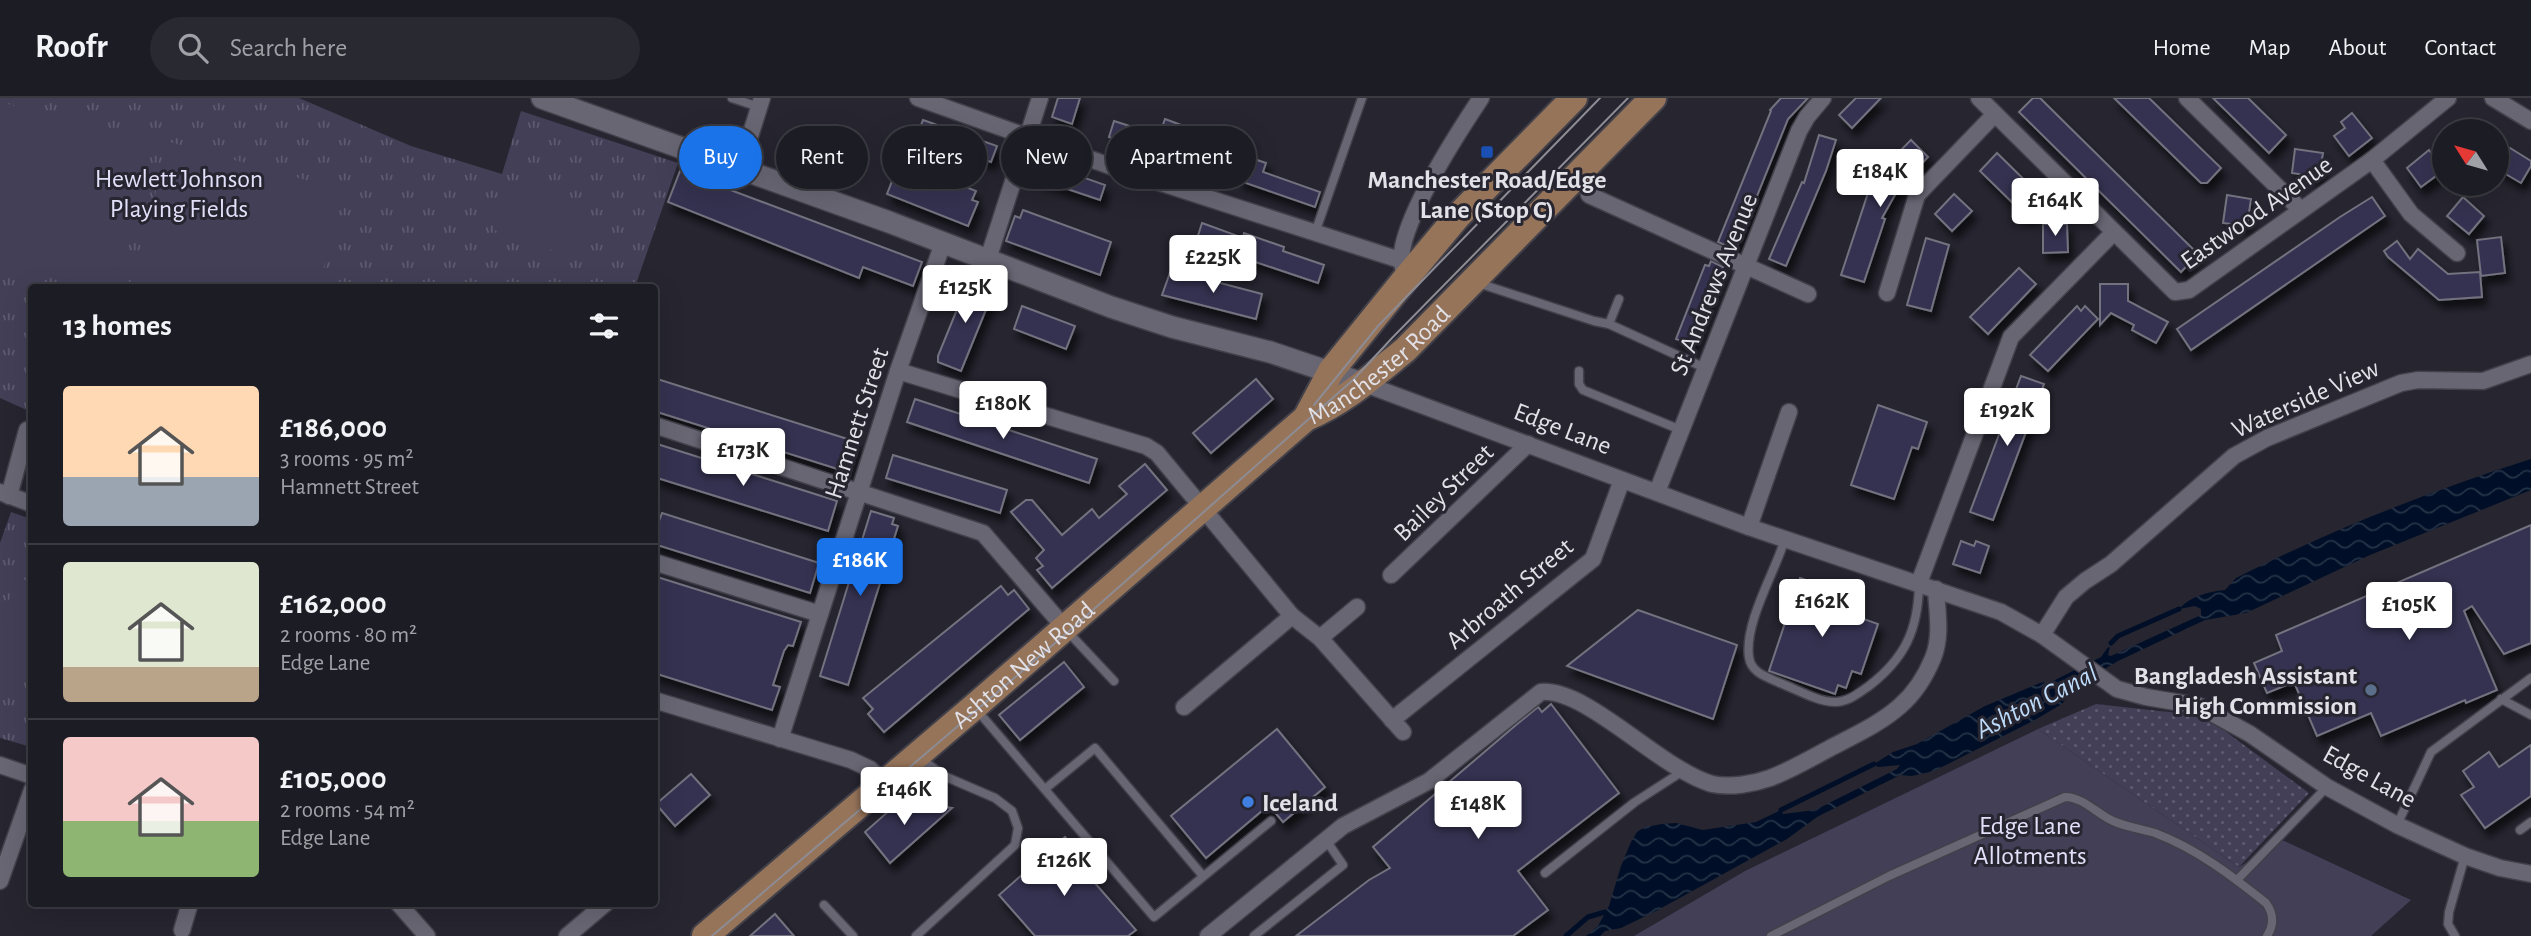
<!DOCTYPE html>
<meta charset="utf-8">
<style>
body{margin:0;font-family:"Alegreya Sans",sans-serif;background:#292931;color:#f1f3f6;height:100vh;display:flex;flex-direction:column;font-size:26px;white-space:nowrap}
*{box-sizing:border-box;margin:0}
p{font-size:23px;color:#a0a1a6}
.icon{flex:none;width:38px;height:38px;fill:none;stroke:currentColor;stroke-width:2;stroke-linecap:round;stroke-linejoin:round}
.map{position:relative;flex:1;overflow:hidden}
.side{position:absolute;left:28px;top:186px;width:630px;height:623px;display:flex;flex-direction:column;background:#1c1c24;border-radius:7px;box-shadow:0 7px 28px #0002,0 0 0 2px #3a3a41}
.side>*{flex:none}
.banner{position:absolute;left:679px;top:28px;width:665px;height:63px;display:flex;gap:14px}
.needle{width:46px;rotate:307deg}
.fabs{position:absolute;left:2432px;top:21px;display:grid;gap:14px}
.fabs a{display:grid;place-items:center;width:77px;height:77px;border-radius:50%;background:#1c1c24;box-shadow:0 7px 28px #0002,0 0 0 2px #3a3a41;font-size:35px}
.price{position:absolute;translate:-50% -60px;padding:0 16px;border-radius:7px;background:#fff;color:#222;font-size:23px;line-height:46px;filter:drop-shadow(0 2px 4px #0008)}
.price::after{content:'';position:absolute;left:50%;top:42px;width:21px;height:16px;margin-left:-10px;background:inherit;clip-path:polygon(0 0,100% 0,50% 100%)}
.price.active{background:#1a73e8;color:#fff}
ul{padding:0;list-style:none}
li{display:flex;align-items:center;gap:21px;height:175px;padding:0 35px}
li+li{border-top:2px solid #3a3a41}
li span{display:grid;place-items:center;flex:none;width:196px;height:140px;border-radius:7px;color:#555}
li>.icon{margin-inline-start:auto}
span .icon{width:84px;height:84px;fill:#fffc;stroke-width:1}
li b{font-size:30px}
h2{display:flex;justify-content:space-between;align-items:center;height:84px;padding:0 35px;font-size:30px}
.pill{padding:0 24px;border-radius:32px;background:#1c1c24;box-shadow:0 7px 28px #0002,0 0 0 2px #3a3a41;font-size:24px;line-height:63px}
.pill.active{background:#1a73e8;color:#fff}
header{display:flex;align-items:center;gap:42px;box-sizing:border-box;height:98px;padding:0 35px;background:#1c1c24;border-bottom:2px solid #3a3a41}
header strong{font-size:33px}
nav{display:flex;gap:38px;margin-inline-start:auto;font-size:24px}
.search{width:490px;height:63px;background:#292931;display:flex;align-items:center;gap:18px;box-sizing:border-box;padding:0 24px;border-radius:38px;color:#a0a1a6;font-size:26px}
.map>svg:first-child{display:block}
.grass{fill:url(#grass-dots)}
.park{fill:url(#park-tufts)}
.garden{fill:#433f57}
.water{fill:url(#water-waves)}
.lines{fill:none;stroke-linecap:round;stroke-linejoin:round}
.stream{stroke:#000f27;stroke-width:5}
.building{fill:#363051;stroke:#73727f;stroke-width:2;filter:url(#shadow)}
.service-casing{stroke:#42414a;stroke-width:11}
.minor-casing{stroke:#42414a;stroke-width:19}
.tertiary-casing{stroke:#42414a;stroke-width:24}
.primary-casing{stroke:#42414a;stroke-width:30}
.service{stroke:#686673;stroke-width:8}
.minor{stroke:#686673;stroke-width:16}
.tertiary{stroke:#686673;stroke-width:21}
.primary{stroke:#96745a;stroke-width:26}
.tram{stroke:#8d8c94;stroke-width:2}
.transit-dot{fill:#1a4fb4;stroke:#262530;stroke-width:2.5}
.service-dot{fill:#5c6f8a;stroke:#262530;stroke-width:2.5}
.shop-dot{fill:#3f7fe0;stroke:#262530;stroke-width:2.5}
.labels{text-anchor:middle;stroke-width:6;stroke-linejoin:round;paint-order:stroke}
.park-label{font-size:26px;fill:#e2dff9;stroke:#262530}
.poi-label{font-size:26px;font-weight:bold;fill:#e2e1e8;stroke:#262530}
.street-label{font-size:26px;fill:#e2e1e8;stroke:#262530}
.water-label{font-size:28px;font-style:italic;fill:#bddaf9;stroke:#262530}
</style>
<header>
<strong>Roofr</strong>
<div class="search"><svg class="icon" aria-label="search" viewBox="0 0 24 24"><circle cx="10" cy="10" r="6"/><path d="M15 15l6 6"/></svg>Search here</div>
<nav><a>Home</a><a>Map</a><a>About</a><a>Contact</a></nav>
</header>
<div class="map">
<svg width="2531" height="838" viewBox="0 0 2531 838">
<defs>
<pattern id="grass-dots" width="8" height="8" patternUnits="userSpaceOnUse" patternTransform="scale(1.75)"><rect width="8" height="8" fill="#433f57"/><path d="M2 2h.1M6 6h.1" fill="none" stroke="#5e5a6f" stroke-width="1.8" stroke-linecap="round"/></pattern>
<pattern id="park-tufts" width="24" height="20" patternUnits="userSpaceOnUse" patternTransform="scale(1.75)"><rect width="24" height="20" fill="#433f57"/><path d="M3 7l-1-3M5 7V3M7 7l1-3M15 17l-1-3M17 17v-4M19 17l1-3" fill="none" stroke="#5e5a6f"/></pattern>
<pattern id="water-waves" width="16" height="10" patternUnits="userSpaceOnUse" patternTransform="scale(1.75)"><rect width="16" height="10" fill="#000f27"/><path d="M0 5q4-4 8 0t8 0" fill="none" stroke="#253246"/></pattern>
<filter id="shadow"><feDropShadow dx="4.5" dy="8" stdDeviation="3.5" flood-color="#0009"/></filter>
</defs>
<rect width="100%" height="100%" fill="#262530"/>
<polygon class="grass" points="2096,606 2196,617 2225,633 2309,695 2239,769 2038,631"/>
<g class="park">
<polygon points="0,0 299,0 411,48 502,76 521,13 678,65 635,189 32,189 31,314 0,300"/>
<polygon points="11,414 31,421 31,649 0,640 0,445"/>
</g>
<g class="garden">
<polygon points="0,4 152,44 114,189 97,189 0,164"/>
<polygon points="170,44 345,93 318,189 129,189"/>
<polygon points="511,84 589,111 572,159 494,132"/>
<polygon points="16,479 31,484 31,583 0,573 0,531"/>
<polygon points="2038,631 2239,769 2275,748 2282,742 2411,802 2371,838 1634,838 1745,773"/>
</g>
<path class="water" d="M 2531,361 L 2531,392 L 2370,457 L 2246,515 L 2205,522 L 2118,563 L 2077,587 L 2062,606 L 2033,623 L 1934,673 L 1912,678 L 1900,677 L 1817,719 L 1787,741 L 1656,813 L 1621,830 L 1605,833 L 1600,838 L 1586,838 L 1598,828 L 1609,808 L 1621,768 L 1631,744 L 1637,734 L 1645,729 L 1662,726 L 1676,725 L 1703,732 L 1756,724 L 1781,712 L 1783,716 L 1815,712 L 1897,671 L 1900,667 L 1878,669 L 1874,666 L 1893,654 L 1917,646 L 1985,608 L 2040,585 L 2055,582 L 2101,559 L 2111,545 L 2108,557 L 2111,558 L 2201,517 L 2201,511 L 2195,508 L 2179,511 C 2191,498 2207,494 2225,492 L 2236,480 C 2331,432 2430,393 2531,361 Z"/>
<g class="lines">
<g class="stream">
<polyline points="2111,545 2118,538 2179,511"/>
<polyline points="1781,712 1874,666"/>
<polyline points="1566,838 1588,819 1605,814"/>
</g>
</g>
<g class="building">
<polygon points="1058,0 1080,0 1072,26 1052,19"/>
<polygon points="1781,0 1808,0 1788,21 1736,150 1731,150 1718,144 1771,13 1770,12"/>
<polygon points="1856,0 1881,0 1852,30 1839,17"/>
<polygon points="2033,0 2040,0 2046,6 2198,156 2181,174 2019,14"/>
<polygon points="2114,0 2149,0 2221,70 2207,85 2201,85"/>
<polygon points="2213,0 2248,0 2286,37 2269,55"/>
<polygon points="2352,15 2372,40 2349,58 2334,38 2345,30 2341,24"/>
<polygon points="1165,21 1216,40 1218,34 1250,44 1245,58 1266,65 1263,74 1320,94 1315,109 1240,83 1243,76 1156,46"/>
<polygon points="923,22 997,48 991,64 917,38"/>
<polygon points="1114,23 1148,34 1143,50 1109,39"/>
<polygon points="1819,37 1836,42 1826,73 1786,168 1769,161 1802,84 1804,85"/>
<polygon points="1911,42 1928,59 1900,88 1882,120 1885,121 1864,184 1841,177 1868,95 1881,72"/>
<polygon points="2504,49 2508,52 2510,50 2531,63 2531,68 2521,85 2497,71 2497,60"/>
<polygon points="2295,51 2323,55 2319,79 2292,75"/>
<polygon points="2429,52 2444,72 2421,89 2407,70"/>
<polygon points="1997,55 2045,102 2031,117 2025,117 1980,73"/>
<polygon points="1031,61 1105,87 1100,102 1026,77"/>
<polygon points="900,63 976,93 972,102 978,104 968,128 887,96"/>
<polygon points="680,73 922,164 913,188 863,169 859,180 668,104"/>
<polygon points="1954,96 1972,113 1952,133 1935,116"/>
<polygon points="2227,97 2251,101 2247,128 2223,125"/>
<polygon points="2372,99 2385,118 2191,252 2177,231 2340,119"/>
<polygon points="2463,99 2484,118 2469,136 2447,118"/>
<polygon points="1023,112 1111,144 1100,177 1006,143 1015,118 1020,120"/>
<polygon points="1202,125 1243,140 1244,135 1284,149 1283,153 1324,167 1318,185 1196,144"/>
<polygon points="2043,126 2067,126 2068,154 2043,155"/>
<polygon points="2501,139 2505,175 2481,178 2477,142"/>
<polygon points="1926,140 1949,147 1931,213 1907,207"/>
<polygon points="2397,143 2410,161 2418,151 2448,176 2480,174 2482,199 2439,202 2388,159 2384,153"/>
<polygon points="1711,163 1723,169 1693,248 1676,241 1705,167 1709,168"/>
<polygon points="2019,170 2036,186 1988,236 1970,219"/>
<polygon points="1171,172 1262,196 1256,221 1162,197"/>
<polygon points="969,182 994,192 961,273 938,264 938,258"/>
<polygon points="2100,186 2128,186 2128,203 2168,224 2156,245 2132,232 2134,227 2111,215 2100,227"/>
<polygon points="1022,208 1075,228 1066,251 1014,231"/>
<polygon points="2077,208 2081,213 2085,208 2098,221 2048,273 2030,257"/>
<polygon points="2021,278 2044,286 1993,422 1970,414"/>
<polygon points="654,280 857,344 847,374 654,313"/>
<polygon points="1256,281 1273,301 1211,355 1193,335"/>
<polygon points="915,301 1097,361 1089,385 907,324"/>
<polygon points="1878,307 1927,324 1918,351 1912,349 1894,401 1851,387"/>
<polygon points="654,345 837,403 828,433 654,379"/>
<polygon points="893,357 1007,392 1000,415 886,380"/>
<polygon points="1145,366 1167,392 1052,490 1037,472 1043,468 1036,460 1044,452 1011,414 1026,402 1032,402 1062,437 1092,411 1099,420 1127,396 1119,388"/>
<polygon points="871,413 894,420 892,426 898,428 848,587 820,578"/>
<polygon points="662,415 819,465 810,495 654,446 654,421 659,423"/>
<polygon points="2531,427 2531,545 2504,556 2472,508 2464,513 2497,592 2466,605 2465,602 2381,638 2371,615 2317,638 2294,584 2267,595 2254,565 2282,553 2276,537"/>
<polygon points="1961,443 1974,448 1976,443 1989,448 1980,475 1953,466"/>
<polygon points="654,478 801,524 793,548 788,547 784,553 773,587 780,589 772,612 654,575"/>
<polygon points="1800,480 1847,496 1841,513 1878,526 1861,576 1852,573 1846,590 1838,587 1835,596 1769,573"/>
<polygon points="1001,488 1008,497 1014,492 1029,511 884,634 868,616 873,611 863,600"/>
<polygon points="1638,512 1737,547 1713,621 1567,568"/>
<polygon points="1064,564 1084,589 1020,642 999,617"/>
<polygon points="1551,606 1619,695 1518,773 1548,812 1513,838 1296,838 1369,782 1390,770 1373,749 1516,627 1538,609 1542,614"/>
<polygon points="1277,631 1325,689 1283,724 1269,707 1206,760 1171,718"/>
<polygon points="2531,647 2531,698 2485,730 2461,697 2474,689 2463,673 2489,654 2499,669"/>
<polygon points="691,676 710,697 675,728 656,706"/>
<polygon points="900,703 952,710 890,765 865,734"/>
<polygon points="1065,739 1093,771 1087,776 1136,832 1128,838 1035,838 999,797"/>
<polygon points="775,816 794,838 750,838"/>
</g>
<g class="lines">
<g class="service-casing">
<g id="service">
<polyline points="732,0 759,9"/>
<polyline points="1315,135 1362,0"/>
<polyline points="1478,185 1594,223 1609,226"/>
<polyline points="1619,201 1609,226 1705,270"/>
<polyline points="1579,273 1579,286 1583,292 1681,332"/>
<path d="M 1785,441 C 1775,474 1744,525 1749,559 C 1751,575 1767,579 1780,585 C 1796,591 1818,604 1835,604 C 1848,604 1859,595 1869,588 C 1905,560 1918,532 1919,487"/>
<polyline points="1068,534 1114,583"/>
<polyline points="2501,601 2531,617"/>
<polyline points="976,611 1154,819 1271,723"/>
<polyline points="1045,691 1095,650 1203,778"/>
<polyline points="2397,727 2431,654 2531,580"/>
<polyline points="2520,732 2531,724"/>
<polyline points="1545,775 1635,704 1683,673"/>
<polyline points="2237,782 2327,689"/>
<polyline points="824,807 853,838"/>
<polyline points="916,838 1015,747 1018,730 1012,713 995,700 944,678 920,660"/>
<polyline points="1254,838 1343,767 1326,742"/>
<path d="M 1771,838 L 1889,778 L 2065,699 C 2083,699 2097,716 2113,723 C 2126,729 2142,731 2155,735 C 2197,751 2232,778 2266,805 C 2274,816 2274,827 2267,838"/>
<polyline points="2455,838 2448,826 2449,814 2465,758"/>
</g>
</g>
<g class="minor-casing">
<g id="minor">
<polyline points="918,0 1127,74 1400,162"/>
<polyline points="1979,0 2175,194 2189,192 2372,62 2448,0"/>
<polyline points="2187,0 2301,112"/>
<polyline points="2493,0 2531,23"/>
<polyline points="2372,62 2411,116 2457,155"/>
<polyline points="740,70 762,0"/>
<polyline points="1589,97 1808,196"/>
<polyline points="988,161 1040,0"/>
<path d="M 1403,170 C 1390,137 1461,30 1481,0"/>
<polyline points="1887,195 1917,97 1995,16"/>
<polyline points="898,273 1146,348 1157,355 1292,518 1320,540 1403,634"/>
<polyline points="1365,286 1749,429 2001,514 2042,537 2117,591 2146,599 2199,608 2250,636 2327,689 2397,727 2465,758 2500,770 2531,776"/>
<polyline points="654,327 983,435 1064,529"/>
<polyline points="0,394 32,406"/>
<polyline points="1657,394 1799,33 1807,19 1823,0"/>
<polyline points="9,398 27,332"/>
<polyline points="1749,429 1789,314"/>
<polyline points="654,464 820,516"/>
<polyline points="1391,477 1528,346"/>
<polyline points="1919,485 2011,239 2114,134"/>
<polyline points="2042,537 2066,499 2085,483 2111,466 2234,358 2267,340 2401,285 2418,282 2483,283 2531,266"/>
<polyline points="1320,540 1357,509"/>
<polyline points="654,602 851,662 870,671 884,684"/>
<polyline points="1184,609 1292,518"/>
<polyline points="1392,622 1593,461 1622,382"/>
<polyline points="780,641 898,273 943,145"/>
<polyline points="0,667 32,678"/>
<polyline points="0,783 32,692"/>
<polyline points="398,805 427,838"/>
<polyline points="182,832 190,805"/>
<polyline points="567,838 606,805"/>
<path d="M 1208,838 L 1343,728 L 1429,683 L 1541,594 C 1587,590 1660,671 1712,686 C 1730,690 1753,686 1770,680 C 1791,672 1812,660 1832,649 C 1855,637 1881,625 1900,608 C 1915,595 1926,577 1933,560 C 1942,538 1937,513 1936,491"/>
</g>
</g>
<g class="tertiary-casing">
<polyline id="tertiary" points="542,0 889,124 1111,209 1172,229 1270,254 1365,286"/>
</g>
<g class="primary-casing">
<g id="primary">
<polyline points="1306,320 1331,273 1407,179 1457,119 1574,0"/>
<path id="s1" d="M 705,838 L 974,609 L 1306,320 C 1344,304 1373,278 1405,252 L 1653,0"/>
</g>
</g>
<use href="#service" class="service"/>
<use href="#minor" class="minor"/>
<use href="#tertiary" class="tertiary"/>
<use href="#primary" class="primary"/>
<g class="tram">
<polyline points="1314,307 1378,228 1600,0"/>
<polyline points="712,838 1068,534 1354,281 1393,239 1628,0"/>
</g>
</g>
<rect class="transit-dot" x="1480" y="47" width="14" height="14" rx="3.5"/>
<circle class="service-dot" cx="2371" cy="592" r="7"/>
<circle class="shop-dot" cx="1248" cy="704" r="7"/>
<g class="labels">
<g class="park-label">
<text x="179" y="89">Hewlett Johnson<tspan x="179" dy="30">Playing Fields</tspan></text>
<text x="2030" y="736">Edge Lane<tspan x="2030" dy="30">Allotments</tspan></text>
</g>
<g class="poi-label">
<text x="1487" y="90">Manchester Road/Edge<tspan x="1487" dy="30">Lane (Stop C)</tspan></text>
<text x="2357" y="586" text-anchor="end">Bangladesh Assistant<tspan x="2357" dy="30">High Commission</tspan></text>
<text x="1262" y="713" text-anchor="start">Iceland</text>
</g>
<g class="street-label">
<text transform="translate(2256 114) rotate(-35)" y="9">Eastwood Avenue</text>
<text transform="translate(1713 186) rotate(-68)" y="9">St Andrews Avenue</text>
<text dy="9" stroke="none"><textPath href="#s1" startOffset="884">Manchester Road</textPath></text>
<text transform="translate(2305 300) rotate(-24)" y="9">Waterside View</text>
<text transform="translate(856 325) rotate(-72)" y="9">Hamnett Street</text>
<text transform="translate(1563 330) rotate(21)" y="9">Edge Lane</text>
<text transform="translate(1443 394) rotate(-44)" y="9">Bailey Street</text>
<text transform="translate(1509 495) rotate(-40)" y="9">Arbroath Street</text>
<text dy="9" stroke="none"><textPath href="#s1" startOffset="418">Ashton New Road</textPath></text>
<text transform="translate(2370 678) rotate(29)" y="9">Edge Lane</text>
</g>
<g class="water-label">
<text transform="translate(2036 602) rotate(-27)" y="10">Ashton Canal</text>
</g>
</g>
</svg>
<div class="fabs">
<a><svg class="needle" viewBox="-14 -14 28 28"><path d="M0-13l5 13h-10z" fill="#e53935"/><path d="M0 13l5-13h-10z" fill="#a0a1a6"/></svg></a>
</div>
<b class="price" style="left:1880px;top:111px">£184K</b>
<b class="price" style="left:2055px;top:140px">£164K</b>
<b class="price" style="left:1213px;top:197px">£225K</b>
<b class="price" style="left:965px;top:227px">£125K</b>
<b class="price" style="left:1003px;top:343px">£180K</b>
<b class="price" style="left:2007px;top:350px">£192K</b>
<b class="price" style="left:743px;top:390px">£173K</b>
<b class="price active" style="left:860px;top:500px">£186K</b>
<b class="price" style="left:1822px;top:541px">£162K</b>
<b class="price" style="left:2409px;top:544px">£105K</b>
<b class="price" style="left:904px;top:729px">£146K</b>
<b class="price" style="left:1478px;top:743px">£148K</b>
<b class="price" style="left:1064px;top:800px">£126K</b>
<div class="banner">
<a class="pill active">Buy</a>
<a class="pill">Rent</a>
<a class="pill">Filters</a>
<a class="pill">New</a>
<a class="pill">Apartment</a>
</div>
<section class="side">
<h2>13 homes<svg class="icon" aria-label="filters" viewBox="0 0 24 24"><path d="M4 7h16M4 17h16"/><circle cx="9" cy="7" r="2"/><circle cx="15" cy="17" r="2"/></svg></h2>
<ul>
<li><span style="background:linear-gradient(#ffd9b3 65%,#9aa5b1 0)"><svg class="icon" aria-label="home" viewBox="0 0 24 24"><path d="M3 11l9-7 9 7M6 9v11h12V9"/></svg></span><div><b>£186,000</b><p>3 rooms · 95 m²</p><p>Hamnett Street</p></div></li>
<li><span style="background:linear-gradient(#dfe7d0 75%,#b9a48a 0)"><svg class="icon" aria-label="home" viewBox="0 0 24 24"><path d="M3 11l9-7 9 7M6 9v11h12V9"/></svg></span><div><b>£162,000</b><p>2 rooms · 80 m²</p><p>Edge Lane</p></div></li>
<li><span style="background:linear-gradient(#f6c9c9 60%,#8fb573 0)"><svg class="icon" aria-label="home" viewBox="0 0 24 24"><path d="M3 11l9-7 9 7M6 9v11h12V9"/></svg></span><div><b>£105,000</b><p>2 rooms · 54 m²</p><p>Edge Lane</p></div></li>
</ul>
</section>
</div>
